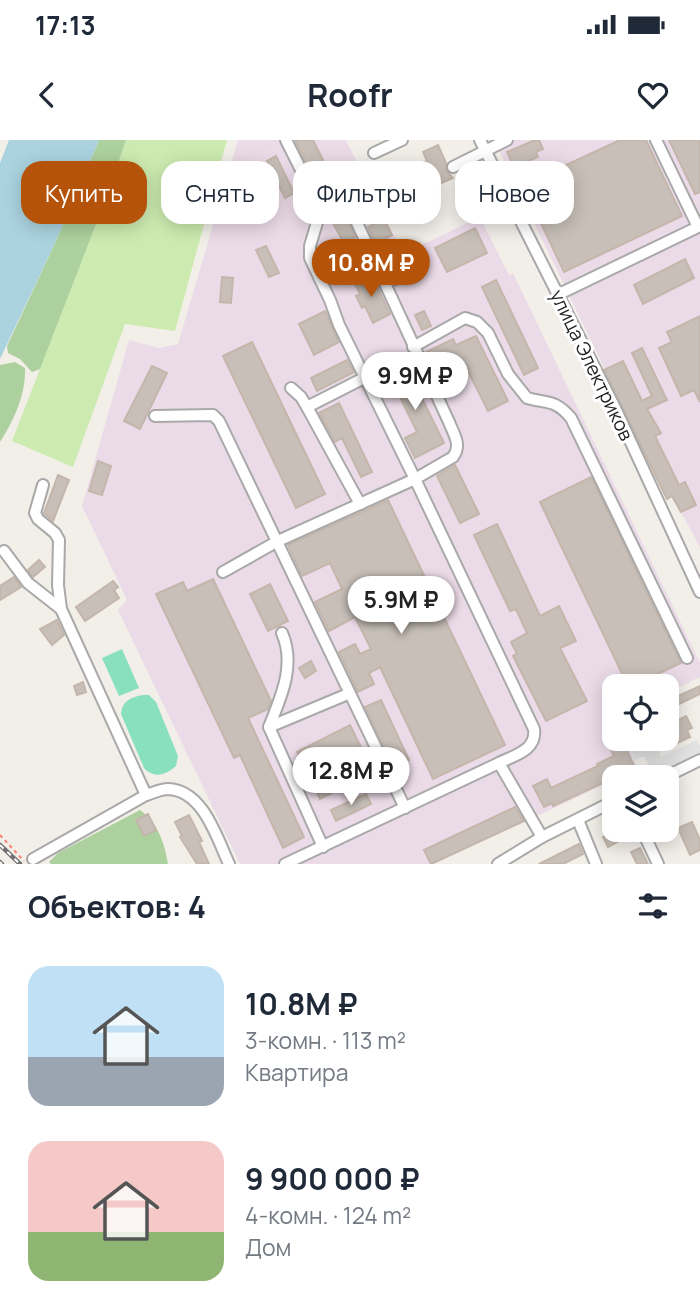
<!DOCTYPE html>
<html lang="ru">
<meta charset="utf-8">
<style>
body{margin:0;font-family:Manrope,sans-serif;background:#f6f6f7;color:#1f2937;height:100vh;display:flex;flex-direction:column;font-size:26px;white-space:nowrap}
*{box-sizing:border-box;margin:0}
p{font-size:23px;color:#747a83}
.icon{flex:none;width:38px;height:38px;fill:none;stroke:currentColor;stroke-width:2;stroke-linecap:round;stroke-linejoin:round}
.map{position:relative;height:724px;overflow:hidden}
.drawer{display:flex;flex-direction:column;background:#fff;flex:1}
.drawer>*{flex:none}
.top-card{position:absolute;left:21px;top:21px;width:658px;height:63px;display:flex;gap:14px}
.tools{position:absolute;left:602px;top:534px;display:grid;gap:14px}
.tools a{display:grid;place-items:center;width:77px;height:77px;border-radius:14px;background:#fff;box-shadow:0 4px 18px #0003;font-size:35px}
.price{position:absolute;translate:-50% -60px;padding:0 16px;border-radius:24px;background:#fff;color:#222;font-size:23px;line-height:46px;filter:drop-shadow(0 2px 4px #0008)}
.price::after{content:'';position:absolute;left:50%;top:42px;width:21px;height:16px;margin-left:-10px;background:inherit;clip-path:polygon(0 0,100% 0,50% 100%)}
.price.on{background:#b45309;color:#fff}
ul{padding:0;list-style:none}
li{display:flex;align-items:center;gap:21px;height:175px;padding:0 28px}
li span{display:grid;place-items:center;flex:none;width:196px;height:140px;border-radius:21px;color:#555}
li>.icon{margin-inline-start:auto}
span .icon{width:84px;height:84px;fill:#fffc;stroke-width:1}
li b{font-size:30px}
h2{display:flex;justify-content:space-between;align-items:center;height:84px;padding:0 28px;font-size:30px}
.chip{padding:0 24px;border-radius:21px;background:#fff;box-shadow:0 4px 18px #0003;font-size:24px;line-height:63px}
.chip.on{background:#b45309;color:#fff}
.status{display:flex;justify-content:space-between;align-items:center;height:49px;padding:0 35px;background:#fff;direction:ltr}
.status svg{height:19px;fill:currentColor}
header{display:flex;justify-content:space-between;align-items:center;height:91px;padding:0 28px;background:#fff;font-size:32px;font-weight:700}
.map>svg:first-child{display:block}
.industrial{fill:#ebdbe8}
.grass{fill:#cdebb0}
.forest{fill:#add19e}
.pitch{fill:#88e0be}
.parking{fill:#e2e2e2}
.water{fill:#aad3df}
.building{fill:#c7bfb8;stroke:#c4b6ab;stroke-width:2}
.lines{fill:none;stroke-linecap:round;stroke-linejoin:round}
.minor-casing{stroke:#a9a9a9;stroke-width:14}
.path{stroke:#fa8072;stroke-width:2;stroke-dasharray:3.5 3.5;stroke-linecap:butt}
.minor{stroke:#fff;stroke-width:10}
.rail-casing{stroke:#707070;stroke-width:4.5}
.rail{stroke:#fff;stroke-width:2;stroke-dasharray:5;stroke-linecap:butt}
.labels{text-anchor:middle;stroke-width:6;stroke-linejoin:round;paint-order:stroke}
.street-label{font-size:19px;fill:#222;stroke:#fff}
</style>
<div class="status"><b>17:13</b><svg viewBox="0 0 49 12"><path d="M0 12V9h3v3zM5 12V6h3v6zM10 12V3h3v9zM15 12V0h3v12zM26 1h20v11H26zM47 4h2v5h-2z"/></svg></div>
<header><svg class="icon" aria-label="back" viewBox="0 0 24 24"><path d="M15 5l-7 7 7 7"/></svg>Roofr<svg class="icon" aria-label="heart" viewBox="0 0 24 24"><path d="M12 20l-8-8c-3-5 5-10 8-4 3-6 11-1 8 4z"/></svg></header>
<div class="map">
<svg width="700" height="724" viewBox="0 0 700 724">
<rect width="100%" height="100%" fill="#f2efe9"/>
<g class="industrial">
<polygon points="238,0 346,0 403,114 480,77 509,135 513,133 700,523 700,537 667,553 667,546 614,546 614,598 632,599 626,602 638,629 622,637 614,637 614,640 434,724 240,724 118,470 127,460 82,366 129,200 159,208 178,204"/>
<polygon points="494,0 700,0 700,407 672,356 667,358"/>
</g>
<polygon class="grass" points="126,0 227,0 175,191 125,184 73,327 12,301 107,56"/>
<g class="forest">
<polygon points="99,0 126,0 107,56 40,229 32,232 20,219 8,213 7,206 55,103"/>
<path d="M 15,222 L 25,228 C 26,254 14,280 0,302 L 0,225 Z"/>
<path d="M 140,670 C 158,683 164,702 168,724 L 51,724 L 49,722 L 58,713 Z"/>
</g>
<g class="pitch">
<polygon points="122,509 139,548 119,556 102,518"/>
<path d="M 143,555 L 149,555 L 156,562 L 178,616 L 176,626 C 166,635 154,639 144,628 L 121,574 C 122,561 131,557 143,555 Z"/>
</g>
<polygon class="parking" points="632,599 652,599 661,617 697,600 700,606 700,620 665,637 654,637 644,616 635,620 626,602"/>
<polygon class="water" points="9,0 99,0 55,103 0,219 0,23"/>
<g class="building">
<polygon points="295,0 313,0 330,34 315,41"/>
<polygon points="535,0 539,0 543,9 536,12 538,17 514,27 507,12"/>
<polygon points="620,0 646,0 682,76 564,132 523,45"/>
<polygon points="669,0 700,0 700,52 695,54"/>
<polygon points="438,5 446,23 446,30 453,38 439,44 437,39 413,49 417,57 411,60 407,52 401,55 392,36 427,21 423,12"/>
<polygon points="276,16 294,53 285,58 267,21"/>
<polygon points="345,76 355,97 344,103 333,83"/>
<polygon points="384,79 392,95 386,98 407,140 395,146 368,87"/>
<polygon points="475,88 487,113 447,132 435,108"/>
<polygon points="266,106 279,133 269,137 256,110"/>
<polygon points="685,119 694,138 643,164 634,145"/>
<polygon points="371,134 390,174 373,183 365,166 362,168 356,156 360,154 354,142"/>
<polygon points="222,137 233,138 231,163 220,162"/>
<polygon points="496,140 538,228 524,235 482,147"/>
<polygon points="325,171 339,202 314,215 299,184"/>
<polygon points="424,171 431,186 422,190 415,175"/>
<polygon points="700,176 700,262 694,250 681,256 659,208 672,202 667,192"/>
<polygon points="476,196 508,261 488,271 467,229 440,242 426,212 453,199 456,205"/>
<polygon points="252,202 325,354 296,368 223,216"/>
<polygon points="642,208 667,260 647,269 661,293 655,296 679,345 685,342 696,365 681,372 672,356 667,359 604,230 623,221 642,261 652,256 632,213"/>
<polygon points="347,220 354,232 317,251 311,238"/>
<polygon points="403,220 444,303 415,318 405,298 417,292 386,228"/>
<polygon points="152,226 167,233 140,289 124,281"/>
<polygon points="339,263 372,332 361,337 342,298 335,302 319,273"/>
<polygon points="98,321 111,326 102,355 89,351"/>
<polygon points="455,325 479,374 460,383 437,336"/>
<polygon points="58,335 69,340 53,381 44,373"/>
<polygon points="591,337 681,523 632,546 628,546 540,362"/>
<polygon points="388,360 505,605 433,639 380,527 369,533 374,544 358,552 339,512 355,504 360,514 371,509 355,477 329,491 315,462 342,449 330,423 302,436 288,405"/>
<polygon points="497,384 540,476 559,466 576,501 560,508 587,561 546,581 513,516 517,514 511,502 527,493 516,469 510,471 474,395"/>
<polygon points="39,420 45,427 33,437 28,430"/>
<polygon points="14,437 21,447 0,460 0,446"/>
<polygon points="213,439 271,561 268,569 248,578 304,697 283,708 240,615 234,618 156,454 183,442 187,451"/>
<polygon points="113,441 118,447 114,450 119,458 85,481 76,467"/>
<polygon points="270,444 288,481 268,491 250,454"/>
<polygon points="57,480 64,495 52,505 40,489"/>
<polygon points="311,521 316,531 305,538 299,528"/>
<polygon points="83,542 86,552 77,555 74,546"/>
<polygon points="700,546 700,554 667,570 667,561"/>
<polygon points="381,560 409,620 394,627 365,567"/>
<polygon points="686,576 692,588 687,590 690,597 671,606 667,597 667,586"/>
<polygon points="350,585 373,632 320,659 297,612"/>
<polygon points="621,598 635,628 553,666 552,663 544,667 533,646 547,639 551,648 598,626 597,624 614,616 608,604"/>
<polygon points="366,654 371,664 336,681 331,670"/>
<polygon points="515,667 524,681 431,724 424,710"/>
<polygon points="148,674 156,690 144,696 136,680"/>
<polygon points="189,675 202,701 199,702 209,724 197,724 180,697 182,696 175,682"/>
<polygon points="692,682 700,700 700,710 690,715 678,688"/>
<polygon points="618,690 629,690 631,694 608,707 603,697"/>
<polygon points="579,704 583,714 563,724 539,724"/>
<polygon points="640,708 648,724 637,724 631,712"/>
</g>
<g class="lines">
<g class="minor-casing">
<g id="minor">
<polyline points="480,0 616,270 700,452"/>
<polyline points="374,13 402,0"/>
<polyline points="453,27 507,0"/>
<polyline points="557,155 698,87 656,0"/>
<path d="M 413,207 L 465,178 L 477,182 L 488,193 L 508,234 L 527,258 C 548,264 555,259 571,278 L 687,518"/>
<polyline points="291,248 301,257 307,267 360,364"/>
<polyline points="307,267 366,237"/>
<polyline points="155,276 213,275 219,281 405,668"/>
<polyline points="4,411 28,443 61,469"/>
<path d="M 223,432 L 278,401 L 415,339 L 453,317 C 462,305 454,295 449,282 L 346,59 L 318,60 L 312,52 L 286,0"/>
<path d="M 282,493 C 296,525 281,557 269,587 L 323,707"/>
<polyline points="269,587 348,554"/>
<polyline points="499,623 542,697"/>
<polyline points="665,637 700,620"/>
<path d="M 146,655 C 153,653 161,649 168,649 C 203,650 217,698 229,724"/>
<polyline points="578,680 596,724"/>
<polyline points="642,690 658,724"/>
<polyline points="33,719 146,655 61,469 58,445 59,400 55,393 38,379 35,373 43,345"/>
<path d="M 285,724 L 499,623 C 515,615 537,610 534,589 L 415,339 L 339,185 L 330,160 L 310,118 L 310,106 L 318,79 L 318,60"/>
<polyline points="498,724 542,697 614,661"/>
</g>
</g>
<polyline class="path" points="0,695 24,721"/>
<use href="#minor" class="minor"/>
<g class="rail-casing">
<g id="rail">
<polyline points="0,705 20,724"/>
<polyline points="0,722 2,724"/>
</g>
</g>
<use href="#rail" class="rail"/>
</g>
<g class="labels">
<g class="street-label">
<text transform="translate(592 225) rotate(64)" y="7">улица Электриков</text>
</g>
</g>
</svg>
<div class="tools">
<a><svg class="icon" aria-label="locate" viewBox="0 0 24 24"><circle cx="12" cy="12" r="6"/><path d="M12 2v4M12 18v4M2 12h4M18 12h4"/></svg></a>
<a><svg class="icon" aria-label="layers" viewBox="0 0 24 24"><path d="M12 4l9 5-9 5-9-5zM3 14l9 5 9-5"/></svg></a>
</div>
<b class="price on" style="left:371px;top:159px">10.8M ₽</b>
<b class="price" style="left:415px;top:272px">9.9M ₽</b>
<b class="price" style="left:401px;top:496px">5.9M ₽</b>
<b class="price" style="left:351px;top:667px">12.8M ₽</b>
<div class="top-card">
<a class="chip on">Купить</a>
<a class="chip">Снять</a>
<a class="chip">Фильтры</a>
<a class="chip">Новое</a>
</div>
</div>
<section class="drawer">
<h2>Объектов: 4<svg class="icon" aria-label="filters" viewBox="0 0 24 24"><path d="M4 7h16M4 17h16"/><circle cx="9" cy="7" r="2"/><circle cx="15" cy="17" r="2"/></svg></h2>
<ul>
<li><span style="background:linear-gradient(#bfe0f5 65%,#9aa5b1 0)"><svg class="icon" aria-label="home" viewBox="0 0 24 24"><path d="M3 11l9-7 9 7M6 9v11h12V9"/></svg></span><div><b>10.8M ₽</b><p>3-комн. · 113 m²</p><p>Квартира</p></div></li>
<li><span style="background:linear-gradient(#f6c9c9 65%,#8fb573 0)"><svg class="icon" aria-label="home" viewBox="0 0 24 24"><path d="M3 11l9-7 9 7M6 9v11h12V9"/></svg></span><div><b>9 900 000 ₽</b><p>4-комн. · 124 m²</p><p>Дом</p></div></li>
</ul>
</section>
